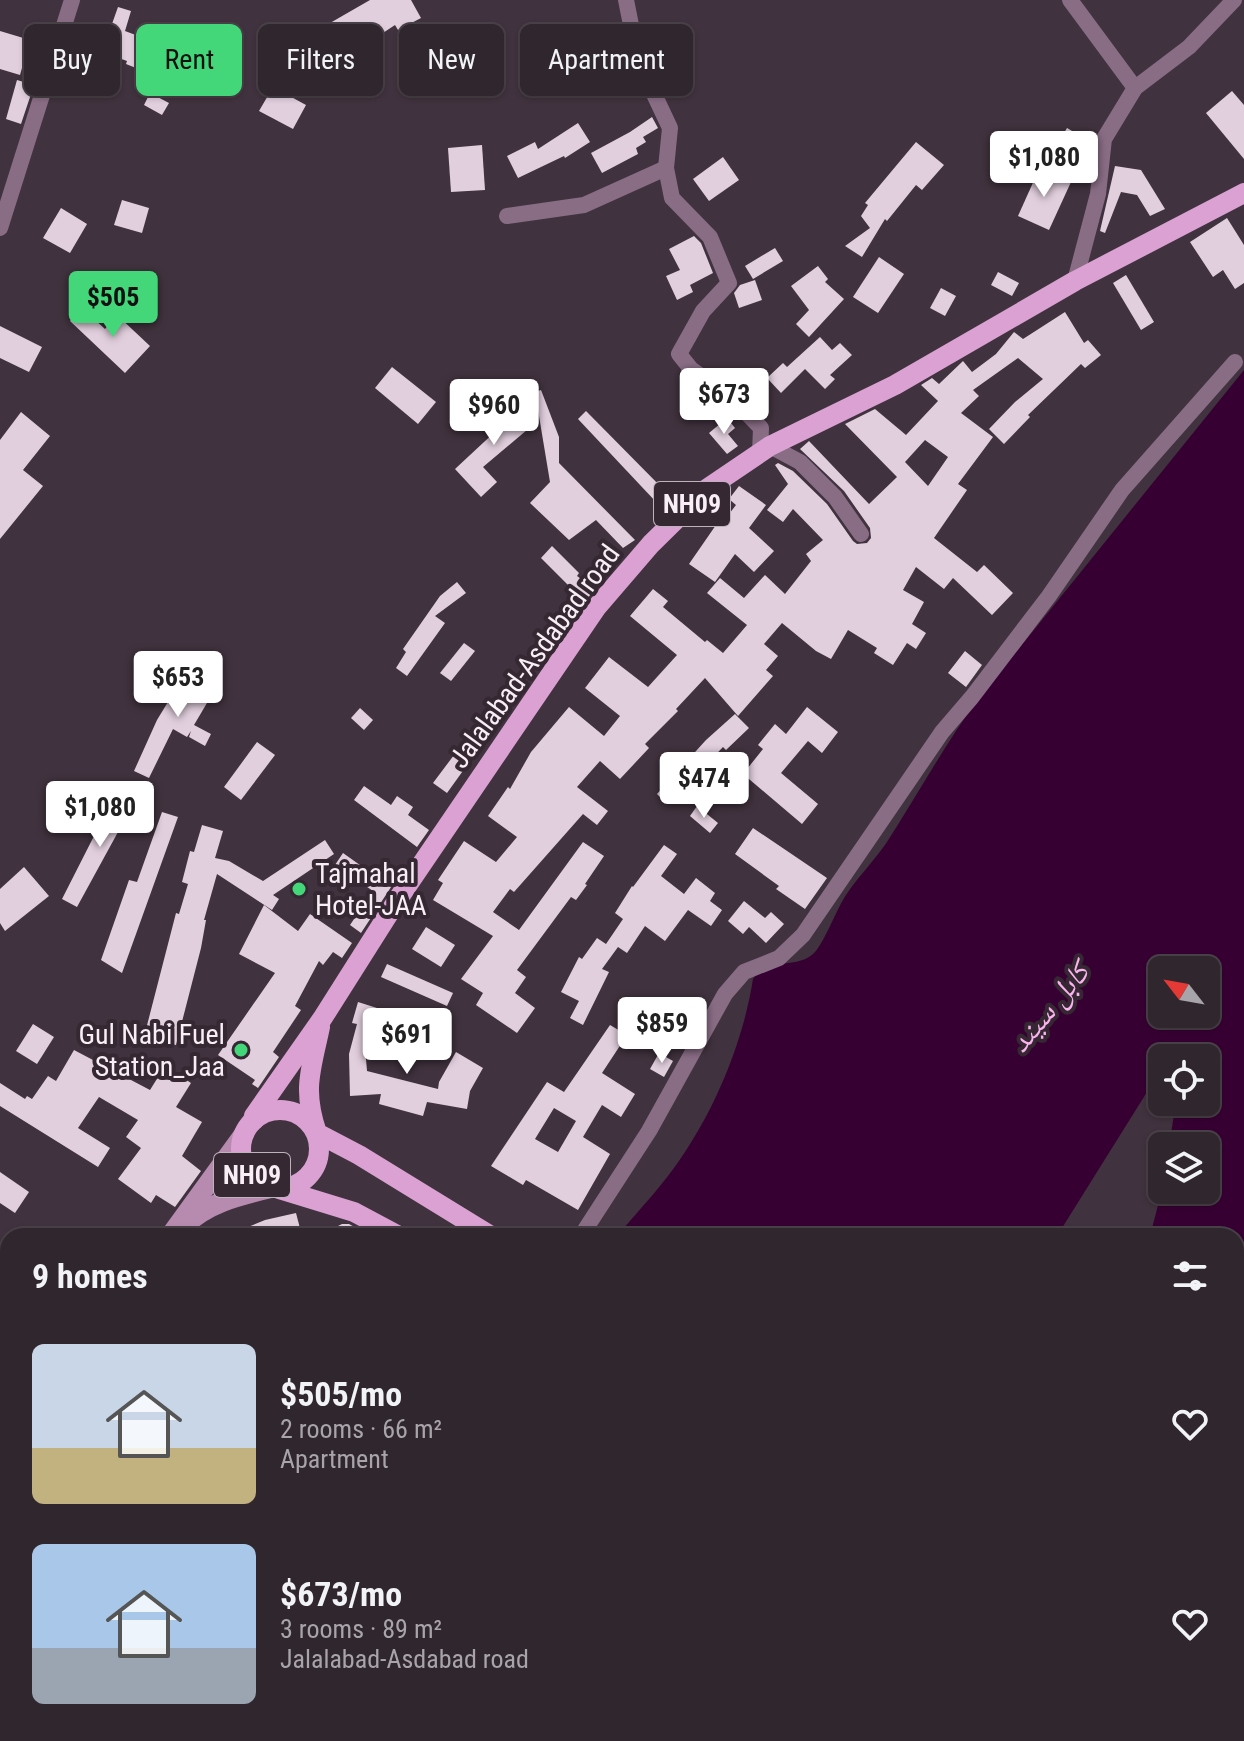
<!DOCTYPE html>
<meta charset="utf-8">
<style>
body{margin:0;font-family:"Roboto Condensed","Noto Naskh Arabic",sans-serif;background:#3c323a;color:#f1f3f6;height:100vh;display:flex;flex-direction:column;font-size:30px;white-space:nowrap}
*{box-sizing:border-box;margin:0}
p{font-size:26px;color:#a8a5aa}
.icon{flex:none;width:44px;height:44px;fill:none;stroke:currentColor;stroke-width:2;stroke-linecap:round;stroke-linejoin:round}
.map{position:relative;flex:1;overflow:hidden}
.sheet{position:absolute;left:0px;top:1228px;width:1244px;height:514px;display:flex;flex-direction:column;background:#30262e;border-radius:24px 24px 0 0;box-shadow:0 2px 6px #0004,0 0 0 2px #4b434a}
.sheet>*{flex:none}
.guide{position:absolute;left:24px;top:24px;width:800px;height:72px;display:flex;gap:16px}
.needle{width:52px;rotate:301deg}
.fabs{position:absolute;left:1148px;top:956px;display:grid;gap:16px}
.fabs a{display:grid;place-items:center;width:72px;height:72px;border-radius:12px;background:#30262e;box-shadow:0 2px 6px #0004,0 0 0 2px #4b434a;font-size:40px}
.price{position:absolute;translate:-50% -68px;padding:0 18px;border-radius:8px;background:#fff;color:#222;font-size:26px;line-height:52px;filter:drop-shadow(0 2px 4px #0008)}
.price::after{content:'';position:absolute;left:50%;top:48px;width:24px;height:18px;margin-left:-12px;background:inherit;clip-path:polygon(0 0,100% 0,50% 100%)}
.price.active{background:#44d77a;color:#111}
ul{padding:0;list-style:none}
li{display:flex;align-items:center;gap:24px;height:200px;padding:0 32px}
li span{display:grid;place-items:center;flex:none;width:224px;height:160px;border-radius:12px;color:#555}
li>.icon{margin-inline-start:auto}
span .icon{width:96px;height:96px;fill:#fffc;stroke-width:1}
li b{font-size:34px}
h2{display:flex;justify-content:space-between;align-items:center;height:96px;padding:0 32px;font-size:34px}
.chip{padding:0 28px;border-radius:12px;background:#30262e;box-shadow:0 2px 6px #0004,0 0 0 2px #4b434a;font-size:28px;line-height:72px}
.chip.active{background:#44d77a;color:#111}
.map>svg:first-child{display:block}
.water{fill:#360032;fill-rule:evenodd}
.building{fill:#e2cfde;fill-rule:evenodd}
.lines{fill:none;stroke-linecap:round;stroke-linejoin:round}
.street{stroke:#896d85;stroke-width:16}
.secondary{stroke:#b78bb0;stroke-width:20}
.primary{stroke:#daa1d2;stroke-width:20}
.poi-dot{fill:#44d77a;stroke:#362833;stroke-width:3}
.labels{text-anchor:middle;stroke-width:8;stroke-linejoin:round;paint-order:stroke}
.shield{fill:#362833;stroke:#beb3bc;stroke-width:2}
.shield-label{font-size:26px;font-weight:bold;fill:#f8eff6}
.street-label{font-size:28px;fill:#f8eff6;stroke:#362833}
.poi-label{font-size:28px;fill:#f8eff6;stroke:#362833;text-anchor:start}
.water-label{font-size:30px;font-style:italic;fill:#f9b3ef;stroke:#362833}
</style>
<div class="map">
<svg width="1244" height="1741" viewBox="0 0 1244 1741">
<rect width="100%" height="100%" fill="#40323e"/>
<g class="water">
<path d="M 1244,370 L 1244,1741 L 1038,1741 L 1041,1734 L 1236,1734 L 1236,1236 L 1150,1236 L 1162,1190 L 1206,1190 L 1206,1146 L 1169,1146 L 1176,1102 L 1206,1102 L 1206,1058 L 1162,1058 L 1162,1068 L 1057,1236 L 617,1236 C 639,1210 664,1184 683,1155 C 717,1105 744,1038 753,979 C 766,957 797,969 813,954 C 823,946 836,910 846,895 C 858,877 874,861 887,842 C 918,794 945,744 979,698 ZM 1162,970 L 1206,970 L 1206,1014 L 1162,1014 Z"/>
<polygon points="368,1734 628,1734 620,1741 366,1741"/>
<polygon points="701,1734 926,1734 923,1741 701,1741"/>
</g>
<g class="building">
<polygon points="370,0 411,0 421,18 398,30 395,25 333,66 326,55 297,76 281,55 304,38"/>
<polygon points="118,7 131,11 125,31 149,40 146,49 159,54 151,74 126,64 127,61 102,52"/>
<polygon points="0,31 30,40 20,75 0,69"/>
<polygon points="17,80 34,85 21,124 6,119"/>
<polygon points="273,87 306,105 293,129 259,111"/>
<polygon points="1232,91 1244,105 1244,159 1206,113"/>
<polygon points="150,93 169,103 162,115 144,105"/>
<polygon points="652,117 658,128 643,137 646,142 636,148 638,154 602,173 591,153 630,132"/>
<polygon points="578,123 590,142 565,158 564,156 518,178 507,156 535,142 538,149"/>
<polygon points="1067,128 1089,141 1082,153 1060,140"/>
<polygon points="916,142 944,165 922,190 916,185 887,221 885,219 862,257 845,246 870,228 861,216 868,205 865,203"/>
<polygon points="482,145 485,190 451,192 448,148"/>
<polygon points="723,157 739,180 709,201 693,179"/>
<polygon points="1115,166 1141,170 1165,209 1150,216 1137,195 1121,192 1105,233 1100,231"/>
<polygon points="1040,167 1071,182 1049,230 1018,216"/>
<polygon points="122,200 149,208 142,233 114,225"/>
<polygon points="61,208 87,224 70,253 43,238"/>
<polygon points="1227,218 1244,245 1244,283 1235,289 1223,270 1213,277 1190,242"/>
<polygon points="694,236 701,243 713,273 690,285 693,292 677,300 666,276 680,270 669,249"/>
<polygon points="775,248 783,261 753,279 745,266"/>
<polygon points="879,257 904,274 878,313 853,297"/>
<polygon points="818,266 828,279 825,282 844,299 809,337 796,324 809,310 791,286"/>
<polygon points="998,272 1019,283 1012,296 991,285"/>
<polygon points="1126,275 1154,322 1141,330 1113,283"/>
<polygon points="755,280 762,300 739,308 734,293 740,285"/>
<polygon points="941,288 956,296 945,316 930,308"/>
<polygon points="82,308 105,329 117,315 150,346 125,373 70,321"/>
<path d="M 1065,312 L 1084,343 L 1088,340 L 1101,355 L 1085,368 L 1081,364 L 1028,415 L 1030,417 L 1004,444 L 989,429 L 1015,402 L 1043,379 L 1018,358 L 973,390 L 979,396 L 961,413 L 993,437 L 958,484 L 967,490 L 934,538 L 977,572 L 984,565 L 1013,593 L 992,615 L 953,578 L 944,589 L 916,567 L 903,590 L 924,602 L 912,624 L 926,633 L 916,649 L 907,643 L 893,665 L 874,653 L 877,648 L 848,630 L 831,659 L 816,651 L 782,623 L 764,644 L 778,656 L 766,670 L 773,676 L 738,716 L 705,678 L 676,709 L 678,711 L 645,744 L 649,748 L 620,779 L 600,761 L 577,787 L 608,811 L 597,825 L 583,814 L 514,892 L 510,889 L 493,912 L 519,930 L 583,842 L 604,856 L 585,884 L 587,885 L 576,900 L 571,897 L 517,970 L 526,977 L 515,993 L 535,1008 L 517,1033 L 476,1005 L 483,993 L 461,979 L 493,936 L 433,900 L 443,883 L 438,880 L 464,841 L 496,862 L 517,837 L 488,816 L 508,787 L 510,789 L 531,752 L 569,707 L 604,736 L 620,716 L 585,688 L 609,657 L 648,687 L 677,655 L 630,616 L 653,589 L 668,601 L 663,607 L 705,642 L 707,640 L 723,653 L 747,625 L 707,593 L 720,578 L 744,598 L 765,575 L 785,594 L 811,561 L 806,554 L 823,540 L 793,509 L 783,522 L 767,510 L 788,484 L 775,465 L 778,463 L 793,471 L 827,504 L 853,541 L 857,544 L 867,543 L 871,538 L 870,528 L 844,491 L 800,449 L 809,441 L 869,504 L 897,477 L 845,424 L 875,409 L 906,435 L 938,401 L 921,385 L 932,378 L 939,384 L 963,361 L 972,372 L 996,354 L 1014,332 L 1023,339 ZM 925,440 L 948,457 L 928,486 L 905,462 Z"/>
<polygon points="0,326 42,347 29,372 0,358"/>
<polygon points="820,337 832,350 840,343 852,355 830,375 835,379 825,389 805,369 781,393 767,378 783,363 787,367"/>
<polygon points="392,367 436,402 418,424 375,388"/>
<polygon points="541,390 559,437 559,463 635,540 623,548 596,520 569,540 530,503 550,482 535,392"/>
<polygon points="511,399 534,424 483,467 497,482 481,497 455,469 498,429 489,420"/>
<polygon points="586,411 667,493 657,503 578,419"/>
<polygon points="21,412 50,436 23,470 43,486 0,539 0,440"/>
<polygon points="727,418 735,428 728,434 738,446 727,454 709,433"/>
<polygon points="739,486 766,505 749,528 774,551 754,572 735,554 715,582 689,564 716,525 719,527 736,505 729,499"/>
<polygon points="552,546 579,573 577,576 595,589 582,605 571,597 575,592 541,558"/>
<polygon points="457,582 466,593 435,616 445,623 407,676 396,668 406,652 403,649 440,596"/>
<polygon points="464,643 475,651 451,681 440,673"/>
<polygon points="965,651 982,665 966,687 948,673"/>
<polygon points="188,669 217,686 194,725 211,734 205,746 189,737 191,731 187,737 173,729 149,778 134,771 157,720"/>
<polygon points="807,707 838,732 822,753 808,741 781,773 818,804 802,824 743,774 763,749 758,745 775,724 786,734"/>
<polygon points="360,708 373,720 364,730 351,718"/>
<polygon points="735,714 749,728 726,750 723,747 699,772 697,770 663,800 657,794 706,740"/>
<polygon points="257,742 275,755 241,800 224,787"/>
<polygon points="457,751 470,761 447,793 433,783"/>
<polygon points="364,786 391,805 397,796 413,807 408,815 429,830 417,847 354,800"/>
<polygon points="131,789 145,795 118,832 77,907 62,899 93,838 120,807"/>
<polygon points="697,806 718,823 710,833 690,816"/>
<polygon points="162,812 178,817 122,973 101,960 129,880 137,882"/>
<polygon points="202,825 223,831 215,858 229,861 263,881 325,840 334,854 273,895 279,899 272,910 217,874 204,920 206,920 201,948 176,1045 144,1037 176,913 179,914 188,884 182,882 190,851 194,852"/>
<polygon points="753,828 827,878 805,909 776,889 779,886 735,854"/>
<polygon points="664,845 677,854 661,876 684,894 696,878 715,893 710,901 722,910 711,926 688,910 665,941 645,926 627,953 618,947 602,969 609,972 583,1025 570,1018 579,1001 561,992 579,957 582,959 597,938 606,944 623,919 615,913 632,886 633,887"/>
<polygon points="343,853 381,880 385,874 395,881 361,933 350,925 373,891 335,865"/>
<polygon points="24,867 49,896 5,931 0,923 0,889"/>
<polygon points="744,901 765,918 771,912 784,924 766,943 749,927 743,934 728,921"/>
<polygon points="264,905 298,931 310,914 352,943 342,958 333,952 323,965 319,961 295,1006 301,1010 273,1052 279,1057 258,1088 252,1084 255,1080 218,1055 275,973 239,954"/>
<polygon points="426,927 455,945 441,967 412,949"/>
<polygon points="387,964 453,993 447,1006 381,977"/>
<polygon points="358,1002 377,1008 365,1047 367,1071 438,1089 439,1082 456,1052 483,1068 470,1091 467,1109 427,1102 423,1116 379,1104 381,1094 350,1096 349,1054 357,1024 352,1023"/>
<polygon points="678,1011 690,1017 679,1037 668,1031"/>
<polygon points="33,1024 54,1037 37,1064 16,1051"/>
<path d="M 610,1025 L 627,1035 L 602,1073 L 635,1094 L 621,1117 L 602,1105 L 583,1137 L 610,1154 L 578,1210 L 526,1180 L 523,1185 L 491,1166 L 547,1082 L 564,1092 ZM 554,1108 L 576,1121 L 558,1152 L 535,1139 Z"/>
<polygon points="74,1050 150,1090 165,1066 191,1083 176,1107 202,1122 182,1156 201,1171 175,1207 156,1195 151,1203 118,1179 141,1148 126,1137 138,1120 99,1097 78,1128 110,1148 98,1167 0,1106 0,1083 25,1099 27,1096 32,1099 48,1076 56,1081"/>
<polygon points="659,1053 673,1061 664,1077 650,1069"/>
<polygon points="0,1172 29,1192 15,1213 0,1203"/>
<polygon points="296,1213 302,1236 226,1236 265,1220"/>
<polygon points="342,1224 349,1224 371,1236 318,1236"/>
</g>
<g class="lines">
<g class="street">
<polyline points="626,0 638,60 670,128 666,168 672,198 710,237 729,283 703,311 679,354 691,369 736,402 761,428 760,452"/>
<polyline points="1070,0 1135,88"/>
<polyline points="507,216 584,205 666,168"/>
<polyline points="0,228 72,0"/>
<polyline points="1075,281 1098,194 1104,139 1135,88 1189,47 1234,0"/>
<polyline points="770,446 800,462 835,497 861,534"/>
<polyline points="581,1236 649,1131 725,994 744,972 779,958 803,935 942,732 972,697 1049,596 1122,490 1235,362"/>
<polyline points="0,1309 8,1313"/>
<polyline points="50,1741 63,1734"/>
</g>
<g class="secondary">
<path d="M 183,1227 C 207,1202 242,1195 275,1187"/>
<polyline points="170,1236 244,1134"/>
<polyline points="0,1478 8,1467"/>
</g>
<g class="primary">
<path d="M 320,1027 C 311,1070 302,1089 317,1133 L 359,1155 L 491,1236"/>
<circle cx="280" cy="1149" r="39"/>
<polyline points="253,1121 254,1116 322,1019 398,899 596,608 651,544 708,488 770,446 895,385 1075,281 1244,193"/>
<polyline points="279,1189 354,1212 399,1236"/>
<polyline points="1111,1734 1121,1741"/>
<polyline points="1199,1734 1209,1741"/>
</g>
</g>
<g class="poi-dot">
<circle cx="299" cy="889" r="8"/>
<circle cx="241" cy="1050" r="8"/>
</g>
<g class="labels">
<g class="shield">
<rect x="654" y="482" width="76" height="44" rx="6"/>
<rect x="214" y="1153" width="76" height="44" rx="6"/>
</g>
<g class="shield-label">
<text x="692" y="513">NH09</text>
<text x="252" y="1184">NH09</text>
</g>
<g class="street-label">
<text transform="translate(534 656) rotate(-54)" y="10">Jalalabad-Asdabad road</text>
</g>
<g class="poi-label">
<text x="315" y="883">Tajmahal<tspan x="315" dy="32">Hotel-JAA</tspan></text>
<text x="225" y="1044" text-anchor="end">Gul Nabi Fuel<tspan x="225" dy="32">Station_Jaa</tspan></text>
</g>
<g class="water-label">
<text transform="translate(1049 1007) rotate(-50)" y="10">کابل سيند</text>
</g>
</g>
</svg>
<div class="fabs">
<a><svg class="needle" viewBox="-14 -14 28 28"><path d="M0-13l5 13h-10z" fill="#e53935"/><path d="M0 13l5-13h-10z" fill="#a8a5aa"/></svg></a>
<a><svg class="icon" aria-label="locate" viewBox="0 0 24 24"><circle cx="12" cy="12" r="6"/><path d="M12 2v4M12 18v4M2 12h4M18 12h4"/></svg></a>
<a><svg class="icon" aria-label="layers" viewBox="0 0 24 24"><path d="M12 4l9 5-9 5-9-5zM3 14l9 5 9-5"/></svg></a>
</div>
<b class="price" style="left:1044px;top:199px">$1,080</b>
<b class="price active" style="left:113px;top:339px">$505</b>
<b class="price" style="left:724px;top:436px">$673</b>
<b class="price" style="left:494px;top:447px">$960</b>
<b class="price" style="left:178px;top:719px">$653</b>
<b class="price" style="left:704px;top:820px">$474</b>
<b class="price" style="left:100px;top:849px">$1,080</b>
<b class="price" style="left:662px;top:1065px">$859</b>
<b class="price" style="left:407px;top:1076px">$691</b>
<div class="guide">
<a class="chip">Buy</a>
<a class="chip active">Rent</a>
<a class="chip">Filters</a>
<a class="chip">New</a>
<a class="chip">Apartment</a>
</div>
<section class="sheet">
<h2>9 homes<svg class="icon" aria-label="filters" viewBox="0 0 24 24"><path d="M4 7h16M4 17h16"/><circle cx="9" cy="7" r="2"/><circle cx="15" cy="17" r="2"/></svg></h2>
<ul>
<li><span style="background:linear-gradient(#c9d6e8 65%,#c2b280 0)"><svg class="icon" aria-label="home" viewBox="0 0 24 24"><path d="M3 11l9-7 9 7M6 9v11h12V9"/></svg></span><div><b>$505/mo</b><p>2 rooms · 66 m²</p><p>Apartment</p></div><svg class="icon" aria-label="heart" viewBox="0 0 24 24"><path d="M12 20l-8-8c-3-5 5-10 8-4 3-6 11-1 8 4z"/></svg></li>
<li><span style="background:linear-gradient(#a9c7e8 65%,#9aa5b1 0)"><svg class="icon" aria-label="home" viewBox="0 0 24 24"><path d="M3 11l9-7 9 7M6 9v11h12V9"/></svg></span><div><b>$673/mo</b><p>3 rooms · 89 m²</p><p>Jalalabad-Asdabad road</p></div><svg class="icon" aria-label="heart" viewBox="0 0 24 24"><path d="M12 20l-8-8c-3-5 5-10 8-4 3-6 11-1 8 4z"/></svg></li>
</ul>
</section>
</div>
